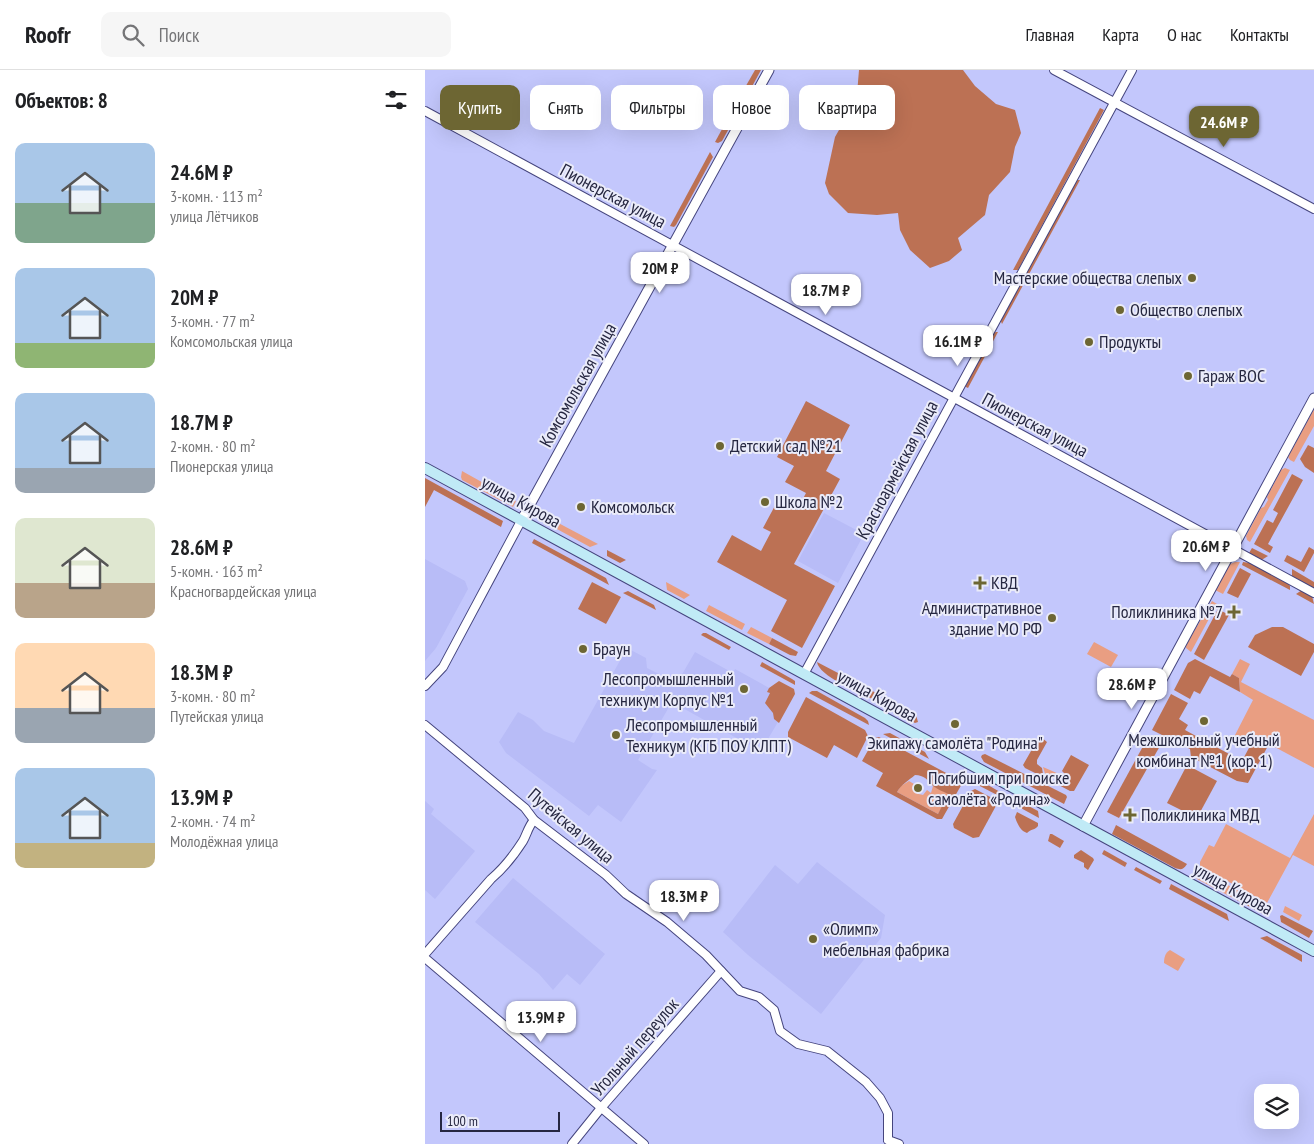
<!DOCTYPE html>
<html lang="ru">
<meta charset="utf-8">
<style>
body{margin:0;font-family:"PT Sans Narrow",sans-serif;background:#f6f6f6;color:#202124;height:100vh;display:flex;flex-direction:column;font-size:19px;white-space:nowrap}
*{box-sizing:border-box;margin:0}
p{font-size:16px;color:#757577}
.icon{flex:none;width:28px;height:28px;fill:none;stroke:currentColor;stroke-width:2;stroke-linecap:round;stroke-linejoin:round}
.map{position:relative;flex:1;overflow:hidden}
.sheet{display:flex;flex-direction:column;background:#fff;width:425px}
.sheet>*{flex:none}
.top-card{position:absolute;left:15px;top:15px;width:475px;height:45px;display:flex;gap:10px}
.fabs{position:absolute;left:829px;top:1014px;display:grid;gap:10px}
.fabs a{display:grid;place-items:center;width:45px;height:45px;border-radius:10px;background:#fff;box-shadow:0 5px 20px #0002;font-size:25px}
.scale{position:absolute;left:15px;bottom:12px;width:120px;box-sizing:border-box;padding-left:5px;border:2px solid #262741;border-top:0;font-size:14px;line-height:18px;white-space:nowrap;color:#262741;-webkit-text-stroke:4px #eaebf9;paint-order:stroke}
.price{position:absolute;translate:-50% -42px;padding:0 11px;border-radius:10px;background:#fff;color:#222;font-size:16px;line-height:32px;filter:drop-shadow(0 1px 2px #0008)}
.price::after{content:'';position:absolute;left:50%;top:30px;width:15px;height:11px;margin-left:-8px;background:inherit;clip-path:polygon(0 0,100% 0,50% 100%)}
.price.selected{background:#6d6633;color:#fff}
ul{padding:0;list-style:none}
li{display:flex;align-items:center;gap:15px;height:125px;padding:0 15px}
li span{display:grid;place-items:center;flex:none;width:140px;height:100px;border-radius:10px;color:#555}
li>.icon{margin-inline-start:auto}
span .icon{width:60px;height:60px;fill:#fffc;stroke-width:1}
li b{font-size:21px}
h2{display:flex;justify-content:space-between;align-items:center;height:60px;padding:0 15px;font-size:21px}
.chip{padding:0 18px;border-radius:10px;background:#fff;box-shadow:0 5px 20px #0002;font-size:18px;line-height:45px}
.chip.selected{background:#6d6633;color:#fff}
header{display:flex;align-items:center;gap:30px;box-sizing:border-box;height:70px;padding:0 25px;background:#fff;border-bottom:1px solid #e0e0e0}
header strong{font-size:24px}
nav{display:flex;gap:28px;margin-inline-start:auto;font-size:18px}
.search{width:350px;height:45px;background:#f6f6f6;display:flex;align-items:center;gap:12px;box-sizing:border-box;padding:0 18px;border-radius:10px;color:#757577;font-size:19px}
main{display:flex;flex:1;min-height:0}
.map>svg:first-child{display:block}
.built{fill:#b8bcf7}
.green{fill:#e99e82}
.forest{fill:#bc7154;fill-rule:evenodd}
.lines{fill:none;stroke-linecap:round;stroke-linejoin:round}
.minor-casing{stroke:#45457e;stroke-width:10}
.tertiary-casing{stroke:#45457e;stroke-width:11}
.secondary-casing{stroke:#45457e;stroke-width:12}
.minor{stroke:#fff;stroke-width:8}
.tertiary{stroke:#fff;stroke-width:9}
.secondary{stroke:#c0eaf6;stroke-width:10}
.poi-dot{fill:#6d6633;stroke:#eaebf9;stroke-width:2}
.labels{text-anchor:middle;stroke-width:4;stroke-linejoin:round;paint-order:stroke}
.street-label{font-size:18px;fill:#262741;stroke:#eaebf9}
.poi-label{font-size:18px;fill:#262741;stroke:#eaebf9;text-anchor:start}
</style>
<header>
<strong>Roofr</strong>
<div class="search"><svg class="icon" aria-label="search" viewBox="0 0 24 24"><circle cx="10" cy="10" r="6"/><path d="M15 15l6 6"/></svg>Поиск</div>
<nav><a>Главная</a><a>Карта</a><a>О нас</a><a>Контакты</a></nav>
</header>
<main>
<section class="sheet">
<h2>Объектов: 8<svg class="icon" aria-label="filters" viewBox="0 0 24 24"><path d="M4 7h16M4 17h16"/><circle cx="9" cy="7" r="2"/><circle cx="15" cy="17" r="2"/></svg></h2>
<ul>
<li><span style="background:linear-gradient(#a9c7e8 60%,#7fa58c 0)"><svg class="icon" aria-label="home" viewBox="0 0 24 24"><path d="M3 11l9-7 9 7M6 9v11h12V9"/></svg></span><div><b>24.6M ₽</b><p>3-комн. · 113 m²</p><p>улица Лётчиков</p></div></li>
<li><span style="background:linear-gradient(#a9c7e8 75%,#8fb573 0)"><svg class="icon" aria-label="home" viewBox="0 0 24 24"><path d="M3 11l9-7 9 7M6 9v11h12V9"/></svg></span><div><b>20M ₽</b><p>3-комн. · 77 m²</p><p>Комсомольская улица</p></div></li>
<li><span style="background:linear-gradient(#a9c7e8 75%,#9aa5b1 0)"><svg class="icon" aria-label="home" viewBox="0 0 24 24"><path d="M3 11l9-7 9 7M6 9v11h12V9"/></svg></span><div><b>18.7M ₽</b><p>2-комн. · 80 m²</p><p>Пионерская улица</p></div></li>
<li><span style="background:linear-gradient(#dfe7d0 65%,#b9a48a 0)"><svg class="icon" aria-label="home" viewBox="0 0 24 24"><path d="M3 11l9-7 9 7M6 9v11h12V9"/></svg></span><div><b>28.6M ₽</b><p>5-комн. · 163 m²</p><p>Красногвардейская улица</p></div></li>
<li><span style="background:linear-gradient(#ffd9b3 65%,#9aa5b1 0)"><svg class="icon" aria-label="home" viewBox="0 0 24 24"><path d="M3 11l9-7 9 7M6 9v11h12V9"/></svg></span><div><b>18.3M ₽</b><p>3-комн. · 80 m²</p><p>Путейская улица</p></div></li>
<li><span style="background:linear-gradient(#a9c7e8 75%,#c2b280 0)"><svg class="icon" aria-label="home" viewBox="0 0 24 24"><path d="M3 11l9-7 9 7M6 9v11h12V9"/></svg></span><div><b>13.9M ₽</b><p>2-комн. · 74 m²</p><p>Молодёжная улица</p></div></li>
</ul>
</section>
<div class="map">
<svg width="889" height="1074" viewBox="0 0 889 1074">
<rect width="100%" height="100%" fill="#c3c7fc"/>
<g class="built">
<polygon points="399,443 439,464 413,513 373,491"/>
<polygon points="0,489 40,511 43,519 11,578 0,591"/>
<polygon points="202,578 221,588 222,598 252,613 270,582 308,603 310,599 366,630 340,674 330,670 324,675 247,632 213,690 227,699 232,700 196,752 173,735 164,746 81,683 74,672 93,642 108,650 119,661 149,673"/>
<polygon points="0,731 9,739 6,744 50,781 10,829 0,820"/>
<polygon points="392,792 460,845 456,868 396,944 323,885 298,862 350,795 373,814"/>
<polygon points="88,808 180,884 155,915 142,904 128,920 114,904 50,852"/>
</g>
<g class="green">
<polygon points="318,21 323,24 307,53 302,50"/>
<polygon points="889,339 889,356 869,392 865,390 863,387"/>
<polygon points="860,398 865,400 825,472 822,470 821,466 836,438 839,437 843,430 842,427 856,400"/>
<polygon points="37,401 91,431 88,437 37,410 36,407"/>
<polygon points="122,447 173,474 165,477 119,452"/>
<polygon points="810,492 815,492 798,524 790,520 803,495"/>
<polygon points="241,512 265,525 259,529 242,520"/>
<polygon points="787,531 792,534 766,582 761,578 761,575"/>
<polygon points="284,535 320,554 317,560 281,541"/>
<polygon points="326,557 347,568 344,574 322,563"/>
<polygon points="669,572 693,585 686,597 662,584"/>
<polygon points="815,589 825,594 816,612 889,650 889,698 844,674 825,676 809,667 828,630 815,622 814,608 807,604"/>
<polygon points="618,697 634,704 635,706 624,709 621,707"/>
<path d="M 484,711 L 489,714 L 488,718 C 490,723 493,724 498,725 L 502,720 L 506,723 L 508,716 L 524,724 L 513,744 L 472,722 L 476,716 Z"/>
<polygon points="889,744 889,796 868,785 842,833 775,796 775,792 784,775 789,777 801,754 865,788"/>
<polygon points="771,799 773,799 814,821 810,829 772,809 770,805"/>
<polygon points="860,836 877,845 874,851 858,842"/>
<path d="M 745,880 L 760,889 L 753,901 L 739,893 C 739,888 740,883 745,880 Z"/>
</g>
<g class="forest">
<polygon points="330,0 336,0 323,24 318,21"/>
<polygon points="434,0 538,0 550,16 571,34 590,40 596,63 590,77 585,102 564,125 560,145 533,168 537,180 524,191 505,198 485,180 475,160 473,143 452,145 423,143 404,124 400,113 410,67 426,39 432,24"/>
<polygon points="675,38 679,40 593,200 588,200"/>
<polygon points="302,50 307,53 297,71 293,73 290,72"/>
<polygon points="285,82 288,87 251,155 249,157 245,156"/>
<polygon points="652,110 655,110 577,254 575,249"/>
<polygon points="571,262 573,262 543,318 539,316 568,263"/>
<polygon points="381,331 425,355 401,401 415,409 369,494 410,516 377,578 346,561 362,530 292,492 307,465 336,481 346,462 338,458 353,430 372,440 381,423 360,412 369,396 352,387"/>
<polygon points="883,375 889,378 889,403 880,397 875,389"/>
<polygon points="867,404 878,410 843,474 848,477 845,483 829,474 842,450 848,453 853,443 848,440"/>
<polygon points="0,408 78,451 76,457 9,420 0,437"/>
<polygon points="109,469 181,508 184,515 107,473"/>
<polygon points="884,477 889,480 889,483 879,502 859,491 862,485 876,492"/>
<polygon points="827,478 843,486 835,491 825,486 824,483"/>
<polygon points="182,480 201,490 195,493 182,486"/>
<polygon points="818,492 825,493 863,513 865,516 865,520 817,495"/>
<polygon points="815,498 826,504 813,528 802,523"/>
<polygon points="867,499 889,512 889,520 867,508"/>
<polygon points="167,512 196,527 181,554 153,539"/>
<polygon points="877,520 887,526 889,534 871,524"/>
<polygon points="203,521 229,535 231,540 198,523"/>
<polygon points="793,539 804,545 779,590 769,584"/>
<polygon points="847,557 858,557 889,574 889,582 876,606 823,577 830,565"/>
<polygon points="278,563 281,563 306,577 304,580 276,565"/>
<polygon points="347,568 373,582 371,586 365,585 344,574"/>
<polygon points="770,589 805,607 807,604 814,608 815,622 785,606 775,624 769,621 765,629 749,620 763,593"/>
<polygon points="337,592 367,609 370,611 370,615 335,596"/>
<path d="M 392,592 L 455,625 L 448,629 L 445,628 C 432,621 394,606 392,592 Z"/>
<polygon points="354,611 369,619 370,624 354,653 349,649 348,643 340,633 345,623 342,622 344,618"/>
<polygon points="387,621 392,621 440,648 443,651 444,655 384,623"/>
<polygon points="746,624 763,633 754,649 763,655 760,660 817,691 825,676 844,674 823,713 812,711 766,687 765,679 727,660"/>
<polygon points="381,627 440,660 443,666 432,688 409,675 402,688 363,667 363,662"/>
<polygon points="463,630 491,645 493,652 490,653 463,639 461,636"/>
<polygon points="465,663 500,682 504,689 458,664"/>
<path d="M 454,667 L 538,712 L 517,749 L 512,749 L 451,716 L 458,703 L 437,691 L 450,668 ZM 490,705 C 499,705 503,710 508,716 C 512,719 519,722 523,724 L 513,744 L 472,722 C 476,715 484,710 490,705 Z"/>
<polygon points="614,667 616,667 622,672 612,690 612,694 617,698 618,704 616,706 600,698 598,695"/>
<polygon points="722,669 735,676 694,748 682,742"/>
<polygon points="560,684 641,725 642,727 639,734 559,692 556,687 557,685"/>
<polygon points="646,685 664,695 649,721 645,721 628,712 639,707 640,704 637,701"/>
<polygon points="762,695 792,711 772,748 742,733"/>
<polygon points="556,711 575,722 576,727 551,714"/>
<polygon points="550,719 571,730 572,734 554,767 548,768 529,758 528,754 546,721"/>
<polygon points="596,733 598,733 613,741 614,748 594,737"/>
<path d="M 592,742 L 613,753 L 613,756 C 610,760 606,759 602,763 C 595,761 592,753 590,747 Z"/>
<path d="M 691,755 L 762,794 C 758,800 756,800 750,798 L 687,764 Z"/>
<polygon points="625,764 627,764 639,771 635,778 623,771"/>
<polygon points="656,780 668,788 669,790 663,800 659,797 659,793 649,788 649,785"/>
<polygon points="679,780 702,793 700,797 677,784"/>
<polygon points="711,797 737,811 735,814 709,800"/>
<polygon points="746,814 802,844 804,851 744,819"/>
<polygon points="814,821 845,838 846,839 843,843 840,845 810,829"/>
<polygon points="857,845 888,861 884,868 856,852 855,846"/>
<polygon points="842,866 877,885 877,892 835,868"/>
</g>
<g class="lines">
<g class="minor-casing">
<g id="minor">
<polyline points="629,0 889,139"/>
<polyline points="0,41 889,523"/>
<polyline points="379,604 707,0"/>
<polyline points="0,616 18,597 96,451"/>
<polyline points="0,655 100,738 109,750 181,805 201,824 242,852 281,885 315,921 334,927 349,940 355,961 373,974 402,981 441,1012 455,1028 463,1043 463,1070"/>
<path d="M 0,884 L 66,809 C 78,799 89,785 98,771 C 102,764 103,757 109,750"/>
<polyline points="0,888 219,1074"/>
<polyline points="463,1070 474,1074"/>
<polyline points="147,1074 176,1038 296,901"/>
</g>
</g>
<g class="tertiary-casing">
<g id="tertiary">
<polyline points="96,451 344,0"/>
<polyline points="658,756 889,328"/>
</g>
</g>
<g class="secondary-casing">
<polyline id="secondary" points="0,398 889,881"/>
</g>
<use href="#minor" class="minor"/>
<use href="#tertiary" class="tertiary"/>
<use href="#secondary" class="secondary"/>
</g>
<g class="poi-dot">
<circle cx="767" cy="208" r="5"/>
<circle cx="695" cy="240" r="5"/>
<circle cx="664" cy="272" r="5"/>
<circle cx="763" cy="306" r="5"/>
<circle cx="295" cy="376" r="5"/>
<circle cx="340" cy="432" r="5"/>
<circle cx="156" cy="437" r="5"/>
<path d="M552.5 505.5h5v5h5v5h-5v5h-5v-5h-5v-5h5z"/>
<path d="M806.5 534.5h5v5h5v5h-5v5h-5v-5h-5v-5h5z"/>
<circle cx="627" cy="548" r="5"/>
<circle cx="158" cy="579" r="5"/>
<circle cx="319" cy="619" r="5"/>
<circle cx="779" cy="651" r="5"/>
<circle cx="530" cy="654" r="5"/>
<circle cx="191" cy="665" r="5"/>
<circle cx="493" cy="718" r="5"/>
<path d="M702.5 737.5h5v5h5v5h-5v5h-5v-5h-5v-5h5z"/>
<circle cx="388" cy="869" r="5"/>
</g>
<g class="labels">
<g class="street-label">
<text transform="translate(188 126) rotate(28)" y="6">Пионерская улица</text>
<text transform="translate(153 315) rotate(-61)" y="6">Комсомольская улица</text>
<text transform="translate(610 355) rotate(28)" y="6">Пионерская улица</text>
<text transform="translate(472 400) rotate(-62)" y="6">Красноармейская улица</text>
<text transform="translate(96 432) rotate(29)" y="6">улица Кирова</text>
<text transform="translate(452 626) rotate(29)" y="6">улица Кирова</text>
<text transform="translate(146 756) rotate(40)" y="6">Путейская улица</text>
<text transform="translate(808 819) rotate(29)" y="6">улица Кирова</text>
<text transform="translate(210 977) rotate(-49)" y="6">Угольный переулок</text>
</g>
<g class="poi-label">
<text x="757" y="214" text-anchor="end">Мастерские общества слепых</text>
<text x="705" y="246">Общество слепых</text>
<text x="674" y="278">Продукты</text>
<text x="773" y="312">Гараж ВОС</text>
<text x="305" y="382">Детский сад №21</text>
<text x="350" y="438">Школа №2</text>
<text x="166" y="443">Комсомольск</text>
<text x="566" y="519">КВД</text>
<text x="617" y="544" text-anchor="end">Административное<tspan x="617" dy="21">здание МО РФ</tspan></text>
<text x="798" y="548" text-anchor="end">Поликлиника №7</text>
<text x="168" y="585">Браун</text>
<text x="309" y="615" text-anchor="end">Лесопромышленный<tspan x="309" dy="21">техникум Корпус №1</tspan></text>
<text x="201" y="661">Лесопромышленный<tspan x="201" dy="21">Техникум (КГБ ПОУ КЛПТ)</tspan></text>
<text x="779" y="676" text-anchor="middle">Межшкольный учебный<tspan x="779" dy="21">комбинат №1 (кор. 1)</tspan></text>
<text x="530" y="679" text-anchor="middle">Экипажу самолёта "Родина"</text>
<text x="503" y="714">Погибшим при поиске<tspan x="503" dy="21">самолёта «Родина»</tspan></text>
<text x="716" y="751">Поликлиника МВД</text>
<text x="398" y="865">«Олимп»<tspan x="398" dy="21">мебельная фабрика</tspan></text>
</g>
</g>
</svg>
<div class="fabs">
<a><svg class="icon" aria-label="layers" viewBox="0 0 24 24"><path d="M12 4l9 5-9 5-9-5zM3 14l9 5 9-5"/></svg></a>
</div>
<div class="scale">100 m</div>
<b class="price selected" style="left:799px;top:78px">24.6M ₽</b>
<b class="price" style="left:235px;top:224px">20M ₽</b>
<b class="price" style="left:401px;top:246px">18.7M ₽</b>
<b class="price" style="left:533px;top:297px">16.1M ₽</b>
<b class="price" style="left:781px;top:502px">20.6M ₽</b>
<b class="price" style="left:707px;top:640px">28.6M ₽</b>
<b class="price" style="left:259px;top:852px">18.3M ₽</b>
<b class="price" style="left:116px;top:973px">13.9M ₽</b>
<div class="top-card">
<a class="chip selected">Купить</a>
<a class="chip">Снять</a>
<a class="chip">Фильтры</a>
<a class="chip">Новое</a>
<a class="chip">Квартира</a>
</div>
</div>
</main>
